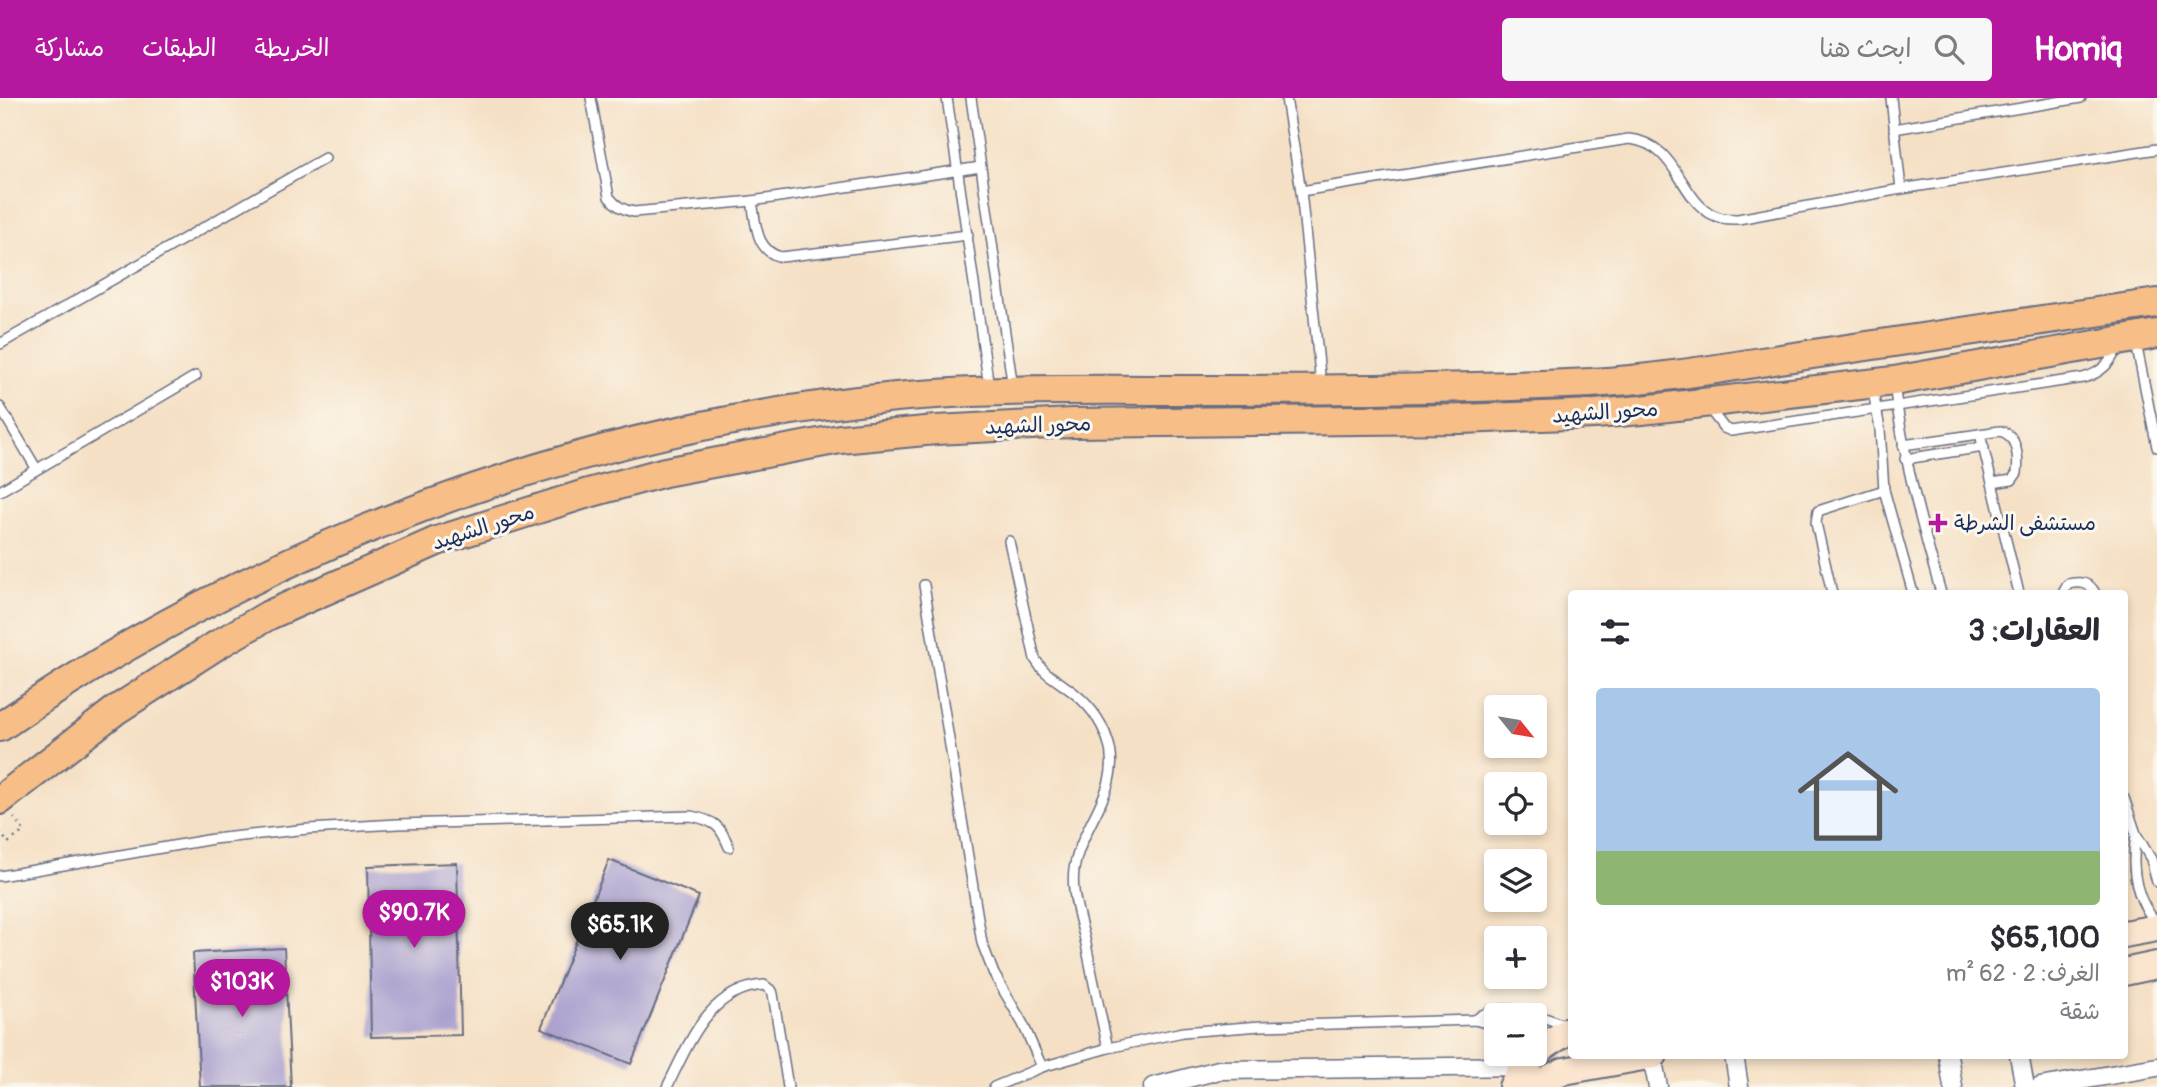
<!DOCTYPE html>
<html lang="ar">
<meta charset="utf-8">
<style>
body{margin:0;font-family:Pangolin,"Playpen Sans Arabic",sans-serif;background:#f7f7f7;color:#2b2b33;direction:rtl;height:100vh;display:flex;flex-direction:column;font-size:26px;white-space:nowrap}
*{box-sizing:border-box;margin:0}
p{font-size:23px;color:#7c7c81}
.icon{flex:none;width:38px;height:38px;fill:none;stroke:currentColor;stroke-width:2;stroke-linecap:round;stroke-linejoin:round}
.map{position:relative;flex:1;overflow:hidden;direction:ltr}
.panel{position:absolute;left:1568px;top:492px;width:560px;height:469px;display:flex;flex-direction:column;background:#fff;border-radius:7px;box-shadow:0 4px 10px #0003;direction:rtl}
.panel>*{flex:none}
.needle{width:46px;rotate:120deg}
.tools{position:absolute;left:1484px;top:597px;display:grid;gap:14px}
.tools a{display:grid;place-items:center;width:63px;height:63px;border-radius:7px;background:#fff;box-shadow:0 4px 10px #0003;font-size:35px}
.price{position:absolute;translate:-50% -60px;padding:0 16px;border-radius:24px;background:#b5179e;color:#fff;font-size:23px;line-height:46px;filter:drop-shadow(0 2px 4px #0008)}
.price::after{content:'';position:absolute;left:50%;top:42px;width:21px;height:16px;margin-left:-10px;background:inherit;clip-path:polygon(0 0,100% 0,50% 100%)}
.price.on{background:#222;color:#fff}
ul{padding:0;list-style:none}
li{display:grid;align-content:center;gap:14px;height:371px;padding:0 28px}
li+li{border-top:2px solid #e1e1e2}
li span{display:grid;place-items:center;height:217px;border-radius:7px;color:#555}
li>.icon{margin-inline-start:auto}
span .icon{width:126px;height:126px;fill:#fffc;stroke-width:1}
li b{font-size:30px}
h2{display:flex;justify-content:space-between;align-items:center;height:84px;padding:0 28px;font-size:30px}
header{display:flex;align-items:center;gap:42px;box-sizing:border-box;height:98px;padding:0 35px;background:#b5179e;color:#fff}
header strong{font-size:33px}
nav{display:flex;gap:38px;margin-inline-start:auto;font-size:24px}
.search{width:490px;height:63px;background:#f7f7f7;display:flex;align-items:center;gap:18px;box-sizing:border-box;padding:0 24px;border-radius:7px;color:#7c7c81;font-size:26px}
.map>svg:first-child{display:block}
.building{fill:#aca2cf}
.lines{fill:none;stroke-linecap:round;stroke-linejoin:round}
.lane-casing{stroke:#676d82;stroke-width:12}
.street-casing{stroke:#676d82;stroke-width:21}
.secondary-casing{stroke:#676d82;stroke-width:30}
.primary-casing{stroke:#676d82;stroke-width:32}
.path{stroke:#676d82;stroke-width:2.5;stroke-dasharray:2 5;stroke-linecap:butt}
.lane{stroke:#fff;stroke-width:9}
.street{stroke:#fff;stroke-width:18}
.secondary{stroke:#fce5cf;stroke-width:26}
.primary{stroke:#f7be87;stroke-width:28}
.poi-dot{fill:#b5179e;stroke:#fbf7ec;stroke-width:2.5}
.labels{text-anchor:middle;stroke-width:6;stroke-linejoin:round;paint-order:stroke}
.street-label{font-size:21px;fill:#1b2f5e;stroke:#fbf7ec}
.poi-label{font-size:21px;fill:#1b2f5e;stroke:#fbf7ec;text-anchor:start}
</style>
<header>
<strong>Homiq</strong>
<div class="search"><svg class="icon" aria-label="search" viewBox="0 0 24 24"><circle cx="10" cy="10" r="6"/><path d="M15 15l6 6"/></svg>ابحث هنا</div>
<nav><a>الخريطة</a><a>الطبقات</a><a>مشاركة</a></nav>
</header>
<div class="map">
<svg width="2157" height="989" viewBox="0 0 2157 989">
<rect width="100%" height="100%" fill="#fbf7ec"/>
<filter id="ink" filterUnits="userSpaceOnUse"><feTurbulence type="fractalNoise" baseFrequency=".0143" numOctaves="2"/><feDisplacementMap in="SourceGraphic" scale="14" xChannelSelector="R" yChannelSelector="G"/><feConvolveMatrix kernelMatrix="1 2 1 2 8 2 1 2 1" color-interpolation-filters="sRGB"/></filter>
<filter id="wash" filterUnits="userSpaceOnUse"><feTurbulence type="fractalNoise" baseFrequency=".00686" numOctaves="4" result="noise"/><feDisplacementMap in="SourceGraphic" scale="28" xChannelSelector="R" yChannelSelector="G"/><feGaussianBlur stdDeviation="1.57" result="paint"/><feColorMatrix in="noise" values="0 0 0 0 0 0 0 0 0 0 0 0 0 0 0 0 0 1.4 0 .05"/><feComposite in="paint" operator="in"/></filter>
<g filter="url(#wash)">
<rect width="100%" height="100%" fill="#f5e0c5"/>
<g id="blocks">
<g class="building">
<polygon points="609,762 699,798 631,966 541,930"/>
<polygon points="457,765 461,937 371,939 368,768"/>
<polygon points="284,850 291,989 200,989 193,855"/>
</g>
</g>
</g>
<g filter="url(#ink)">
<use href="#blocks" fill-opacity="0" stroke="#676d82" stroke-width="2"/>
<g class="lines">
<g class="lane-casing">
<g id="lane">
<path d="M 591,0 L 609,99 C 616,108 623,112 634,114 L 752,103 L 981,69"/>
<polyline points="947,0 989,289"/>
<polyline points="971,0 1013,290"/>
<polyline points="1286,0 1301,93 1321,286"/>
<polyline points="1891,0 1901,91"/>
<polyline points="1894,31 2081,0"/>
<path d="M 1301,93 L 1629,41 C 1682,46 1679,110 1722,120 C 1727,121 1733,121 1738,121 L 1901,91 L 2157,51"/>
<path d="M 752,103 C 756,124 755,153 781,159 L 968,137"/>
<polyline points="2136,245 2157,349"/>
<polyline points="0,246 325,60"/>
<path d="M 1894,286 C 1903,358 1921,425 1941,495"/>
<polyline points="1872,288 1880,331 1884,392 1913,495"/>
<polyline points="0,309 36,370"/>
<path d="M 1708,309 L 1724,330 L 1731,333 L 2083,280 C 2101,275 2112,265 2118,247"/>
<polyline points="1980,336 2019,495"/>
<path d="M 1903,347 L 2000,333 C 2017,336 2019,360 2017,375 L 2012,382 L 1992,385"/>
<polyline points="1905,361 1984,349"/>
<polyline points="0,393 196,278"/>
<path d="M 1009,443 L 1035,561 C 1043,575 1054,580 1066,589 C 1085,602 1101,621 1108,643 C 1123,688 1086,721 1076,762 C 1068,789 1080,819 1086,846 C 1093,881 1100,915 1108,950"/>
<polyline points="924,487 982,845 994,876 1023,926 1042,969"/>
<polyline points="1832,495 1816,425 1818,413 1884,392"/>
<path d="M 2063,495 L 2068,486 C 2079,484 2089,483 2095,495"/>
<polyline points="2124,700 2136,736 2151,761 2157,784"/>
<path d="M 2136,736 C 2131,768 2134,801 2157,825"/>
<path d="M 0,778 L 213,741 L 308,731 L 398,726 L 691,718 C 715,723 720,727 729,749"/>
<path d="M 1475,922 C 1501,900 1538,917 1566,928"/>
<path d="M 667,989 C 689,946 708,891 764,887 L 772,893 L 773,896 L 788,989"/>
<polyline points="994,989 1042,969 1108,950 1183,934 1261,928 1475,922 1496,928"/>
</g>
</g>
<g class="street-casing">
<g id="street">
<polyline points="1734,957 1739,989"/>
<polyline points="1948,957 1953,989"/>
<polyline points="2019,957 2025,989"/>
<polyline points="1652,958 1658,989"/>
<polyline points="1153,989 1219,972 1524,968"/>
<polyline points="2040,989 2157,969"/>
</g>
</g>
<g class="secondary-casing">
<g id="secondary">
<polyline points="2124,836 2157,830"/>
<polyline points="2124,874 2157,867"/>
<path d="M 1512,989 C 1524,962 1546,945 1572,931"/>
<polyline points="1532,989 1564,973 1654,957"/>
</g>
</g>
<g class="primary-casing">
<g id="primary">
<path d="M 0,629 C 263,448 577,329 896,299 C 996,290 1097,292 1198,292 C 1329,292 1460,291 1591,285 C 1665,281 1739,267 1813,256 C 1928,239 2042,222 2157,205"/>
<polyline points="0,702 116,612 217,547 269,517 437,443 585,396 665,374 840,341 936,332 1072,325 1460,321 1595,316 1642,312 1894,283 2157,236"/>
</g>
</g>
<polyline class="path" points="0,734 8,745 24,733 14,720"/>
<use href="#lane" class="lane"/>
<use href="#street" class="street"/>
<use href="#secondary" class="secondary"/>
<use href="#primary" class="primary"/>
</g>
</g>
<path class="poi-dot" d="M1934.5 414.5h7v7h7v7h-7v7h-7v-7h-7v-7h7z"/>
<g class="labels">
<g class="street-label">
<text transform="translate(1605 314) rotate(-4)" y="7">محور الشهيد</text>
<text transform="translate(1038 327) rotate(-2)" y="7">محور الشهيد</text>
<text transform="translate(483 429) rotate(-18)" y="7">محور الشهيد</text>
</g>
<g class="poi-label">
<text x="1954" y="432">مستشفى الشرطة</text>
</g>
</g>
</svg>
<div class="tools">
<a><svg class="needle" viewBox="-14 -14 28 28"><path d="M0-13l5 13h-10z" fill="#e53935"/><path d="M0 13l5-13h-10z" fill="#7c7c81"/></svg></a>
<a><svg class="icon" aria-label="locate" viewBox="0 0 24 24"><circle cx="12" cy="12" r="6"/><path d="M12 2v4M12 18v4M2 12h4M18 12h4"/></svg></a>
<a><svg class="icon" aria-label="layers" viewBox="0 0 24 24"><path d="M12 4l9 5-9 5-9-5zM3 14l9 5 9-5"/></svg></a>
<a>+</a>
<a>−</a>
</div>
<b class="price" style="left:414px;top:852px">$90.7K</b>
<b class="price on" style="left:620px;top:864px">$65.1K</b>
<b class="price" style="left:242px;top:921px">$103K</b>
<section class="panel">
<h2>العقارات: 3<svg class="icon" aria-label="filters" viewBox="0 0 24 24"><path d="M4 7h16M4 17h16"/><circle cx="9" cy="7" r="2"/><circle cx="15" cy="17" r="2"/></svg></h2>
<ul>
<li><span style="background:linear-gradient(#a9c7e8 75%,#8fb573 0)"><svg class="icon" aria-label="home" viewBox="0 0 24 24"><path d="M3 11l9-7 9 7M6 9v11h12V9"/></svg></span><div><b>$65,100</b><p>الغرف: 2 · 62 m²</p><p>شقة</p></div></li>
</ul>
</section>
</div>
